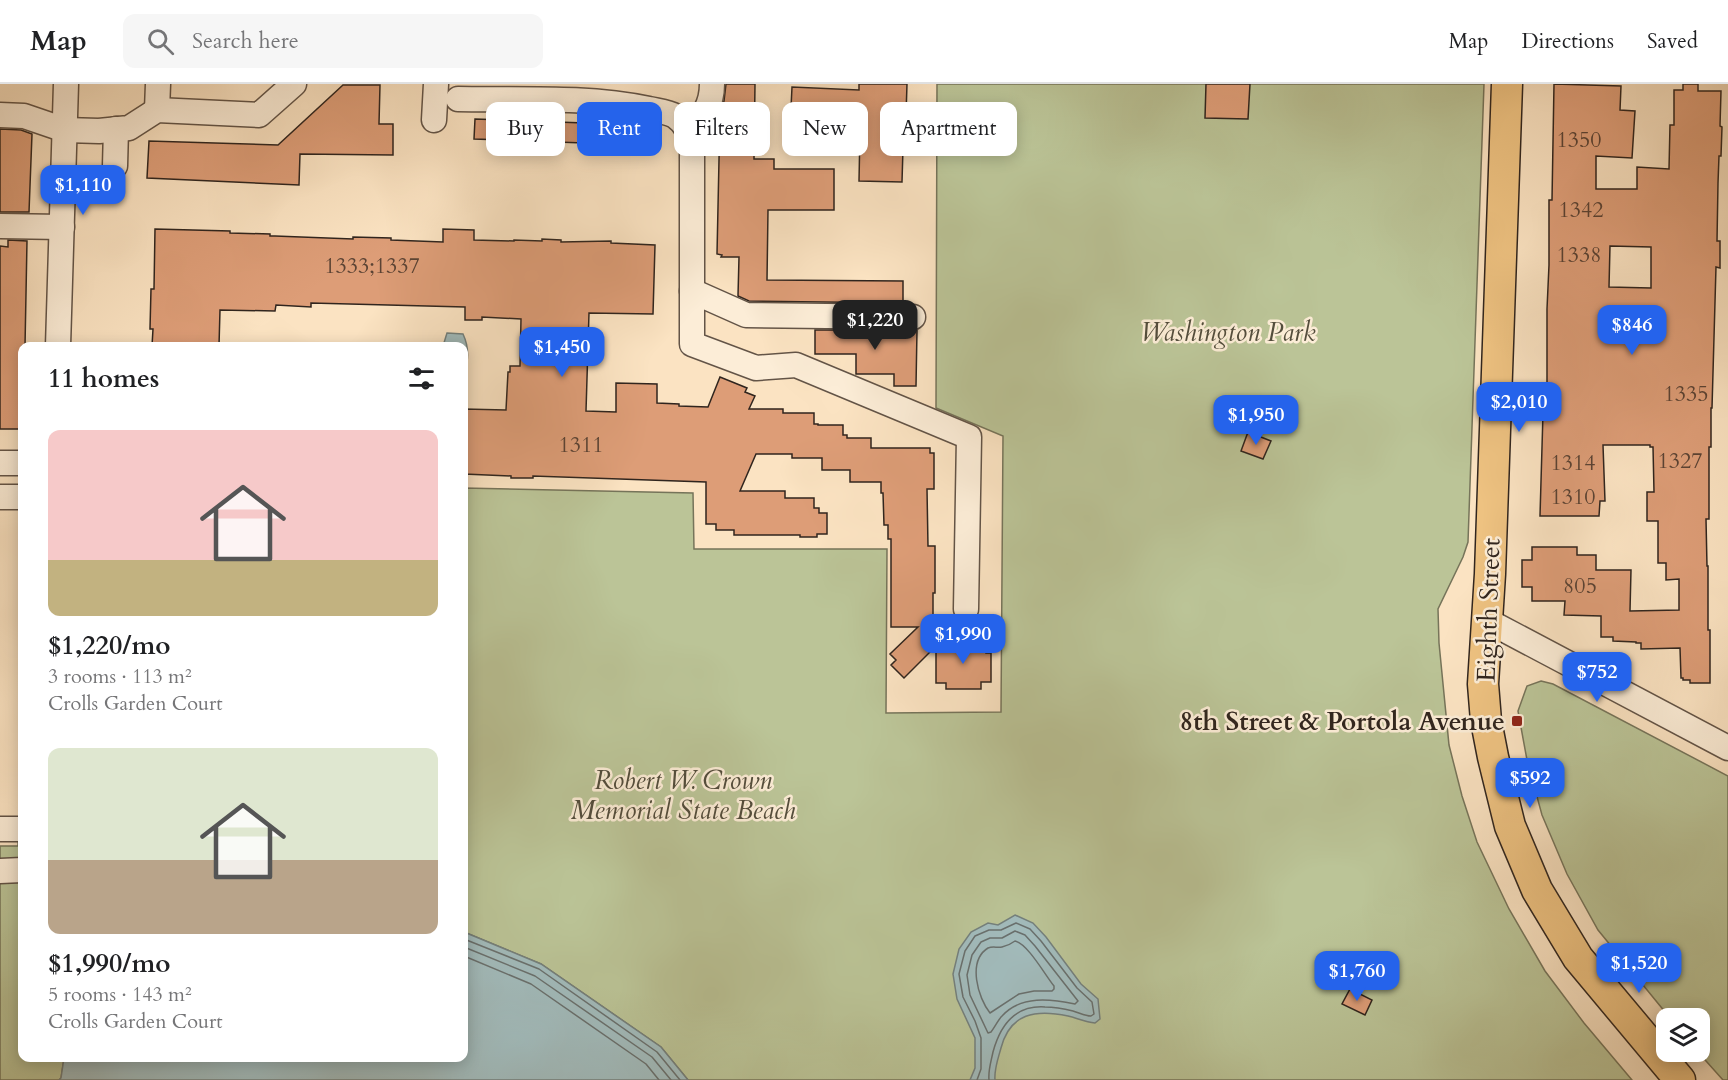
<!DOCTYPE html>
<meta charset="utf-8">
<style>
body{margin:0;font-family:Cardo,serif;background:#f6f6f6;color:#202124;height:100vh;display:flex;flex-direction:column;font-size:22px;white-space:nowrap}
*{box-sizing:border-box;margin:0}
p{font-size:20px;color:#757577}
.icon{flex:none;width:33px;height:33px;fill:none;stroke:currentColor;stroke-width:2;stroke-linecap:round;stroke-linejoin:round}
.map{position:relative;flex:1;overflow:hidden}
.details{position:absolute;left:18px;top:258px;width:450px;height:720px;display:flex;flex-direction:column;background:#fff;border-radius:12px;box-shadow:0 3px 15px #0003}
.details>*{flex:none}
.banner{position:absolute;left:486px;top:18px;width:570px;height:54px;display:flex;gap:12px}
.controls{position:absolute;left:1656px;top:924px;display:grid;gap:12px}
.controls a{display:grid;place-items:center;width:54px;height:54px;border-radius:12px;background:#fff;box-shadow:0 3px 15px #0003;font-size:30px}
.price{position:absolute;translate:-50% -51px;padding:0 14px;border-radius:12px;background:#2563eb;color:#fff;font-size:20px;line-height:39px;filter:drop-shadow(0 2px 3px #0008)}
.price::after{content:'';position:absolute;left:50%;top:36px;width:18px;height:14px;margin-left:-9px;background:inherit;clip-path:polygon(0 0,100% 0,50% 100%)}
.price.on{background:#222;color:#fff}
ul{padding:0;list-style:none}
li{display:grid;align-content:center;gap:12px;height:318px;padding:0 30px}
li span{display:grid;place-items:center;height:186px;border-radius:12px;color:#555}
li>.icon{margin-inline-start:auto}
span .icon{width:108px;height:108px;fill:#fffc;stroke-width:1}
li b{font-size:26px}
h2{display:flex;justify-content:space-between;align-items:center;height:72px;padding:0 30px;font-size:26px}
.tag{padding:0 21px;border-radius:12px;background:#fff;box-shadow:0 3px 15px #0003;font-size:21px;line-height:54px}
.tag.on{background:#2563eb;color:#fff}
header{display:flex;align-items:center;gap:36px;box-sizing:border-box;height:84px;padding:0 30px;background:#fff;border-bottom:2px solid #e0e0e0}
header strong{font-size:28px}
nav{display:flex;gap:33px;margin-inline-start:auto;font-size:21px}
.search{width:420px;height:54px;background:#f6f6f6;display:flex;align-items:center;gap:15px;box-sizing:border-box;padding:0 21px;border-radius:12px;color:#757577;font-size:22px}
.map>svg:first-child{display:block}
.green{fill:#bbc497;stroke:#76745a;stroke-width:1.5}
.water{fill:#a2bcbd;stroke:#74807d;stroke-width:1.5}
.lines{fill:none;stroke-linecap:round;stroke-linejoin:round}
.shore{stroke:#69706e;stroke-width:1.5}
.building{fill:#dd9d77;stroke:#30251e;stroke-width:1.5;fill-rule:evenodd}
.minor-casing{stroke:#635447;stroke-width:27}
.major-casing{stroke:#30251e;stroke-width:33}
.minor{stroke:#fcedd7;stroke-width:24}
.major{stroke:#eec281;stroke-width:30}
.poi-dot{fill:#8f2418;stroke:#fcedd7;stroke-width:2}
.labels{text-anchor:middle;stroke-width:5;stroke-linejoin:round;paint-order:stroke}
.number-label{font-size:22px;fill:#5b4334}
.park-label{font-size:26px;font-style:italic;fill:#534d3c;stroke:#fcedd7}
.street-label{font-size:26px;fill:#30251e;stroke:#fcedd7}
.poi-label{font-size:26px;font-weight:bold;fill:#30251e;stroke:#fcedd7;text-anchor:end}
</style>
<header>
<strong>Map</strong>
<div class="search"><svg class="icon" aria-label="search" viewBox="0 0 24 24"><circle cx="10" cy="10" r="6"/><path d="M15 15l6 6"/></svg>Search here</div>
<nav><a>Map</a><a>Directions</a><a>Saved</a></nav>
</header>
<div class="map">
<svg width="1728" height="996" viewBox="0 0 1728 996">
<rect width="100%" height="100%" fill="#fbe3c2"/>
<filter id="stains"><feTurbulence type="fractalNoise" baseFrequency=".00333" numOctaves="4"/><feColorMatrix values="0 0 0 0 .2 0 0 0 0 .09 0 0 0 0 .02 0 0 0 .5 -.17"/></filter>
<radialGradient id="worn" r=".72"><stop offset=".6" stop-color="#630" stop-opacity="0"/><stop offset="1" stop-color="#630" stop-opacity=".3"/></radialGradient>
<g class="green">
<polygon points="937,0 1484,0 1468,458 1463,473 1438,525 1439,559 1449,661 1462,712 1477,758 1509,825 1545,887 1584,939 1632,996 688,996 661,963 541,880 464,848 464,404 693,409 694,465 887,465 886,629 1001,628 1003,352 936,324"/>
<polygon points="1541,597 1553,600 1728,692 1728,996 1723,996 1698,968 1700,934 1670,934 1598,846 1567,790 1542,731 1527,676 1518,627 1527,602"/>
<polygon points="22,626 22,974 64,974 61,994 59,996 0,996 0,762 18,762"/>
</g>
<g class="water">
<path d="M 447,249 L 463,250 C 470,265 468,276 464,292 L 464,262 L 443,262 Z"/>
<path d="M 1015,831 L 1033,839 L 1046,853 L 1081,900 L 1098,915 L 1100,935 L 1095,939 C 1085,938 1077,934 1068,932 C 1036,925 1010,929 1001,964 C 998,975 994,985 995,996 L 970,996 L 975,984 L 975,954 L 957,915 L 953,890 L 959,865 L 971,848 L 988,839 L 998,841 Z"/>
<polygon points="464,848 541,880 661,963 688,996 59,996 61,994 64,974 464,974"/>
</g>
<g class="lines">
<g class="shore">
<path d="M 1015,847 L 1025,851 L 1035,862 L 1078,917 L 1075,920 C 1051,915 1021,911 1002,932 C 998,936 995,943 991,948 L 988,949 L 970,911 L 967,891 L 972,871 L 981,858 L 990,854 L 1002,854 Z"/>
<polyline points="464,855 539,885 657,968 680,996"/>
<path d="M 1015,857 C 1028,860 1045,891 1054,902 L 1054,905 L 1052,907 L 1034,907 L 1019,910 L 990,929 C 978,914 967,877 988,864 C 993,862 997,864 1002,863 C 1007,862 1011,860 1015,857 Z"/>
<polyline points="464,863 535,892 652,973 671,996"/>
<polyline points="464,872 531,900 646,980 659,996"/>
<path d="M 977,996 L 981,985 L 981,954 L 975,937 L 963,913 L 959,890 L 965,867 L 975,852 L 989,846 L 1001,846 L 1016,839 L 1030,845 L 1041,857 L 1077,904 L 1092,918 L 1094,930 L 1091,932 C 1085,932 1080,929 1073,927 C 1065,925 1054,923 1045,923 C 1015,921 1000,942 993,968 C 991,978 988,986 989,996"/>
</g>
</g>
<g class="building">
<polygon points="726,0 755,0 754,75 774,75 774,85 834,85 834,126 768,126 767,196 903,197 903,219 749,217 738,212 739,173 721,173 722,171 717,170 720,29 724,17"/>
<polygon points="859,0 907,0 906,31 904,31 902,98 859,97 860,47 790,45 792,3 859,6"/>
<polygon points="1206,0 1250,0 1248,35 1205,34"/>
<path d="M 1554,0 L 1621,2 L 1620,26 L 1635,27 L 1632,74 L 1596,72 L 1596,105 L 1637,105 L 1637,83 L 1669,85 L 1670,41 L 1674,41 L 1674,6 L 1683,6 L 1683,0 L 1698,0 L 1698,7 L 1721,7 L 1720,42 L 1722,43 L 1721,72 L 1719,72 L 1718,99 L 1717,157 L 1720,157 L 1720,184 L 1716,183 L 1712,324 L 1711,324 L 1711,363 L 1709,363 L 1709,435 L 1706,435 L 1707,482 L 1708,482 L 1708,546 L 1710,546 L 1710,599 L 1690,599 L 1690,596 L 1683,596 L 1683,594 L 1681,594 L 1680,564 L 1641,565 L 1641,559 L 1636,559 L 1636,558 L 1613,557 L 1613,553 L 1601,553 L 1601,532 L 1564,531 L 1565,517 L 1532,517 L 1532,503 L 1522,503 L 1522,476 L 1532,476 L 1532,463 L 1577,463 L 1577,471 L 1596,471 L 1596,486 L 1631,486 L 1630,527 L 1679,526 L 1679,495 L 1666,496 L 1666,479 L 1658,479 L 1658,437 L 1647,437 L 1647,408 L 1654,408 L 1653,363 L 1650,363 L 1650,361 L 1603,361 L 1605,417 L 1600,417 L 1599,432 L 1540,432 L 1543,329 L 1547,329 L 1547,225 L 1549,181 L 1549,116 L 1552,116 ZM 1610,162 L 1651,163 L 1651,204 L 1609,203 Z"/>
<polygon points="343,1 380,1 379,40 393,40 393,71 300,70 299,101 147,94 149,57 278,61"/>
<polygon points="475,35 640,41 639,61 474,55"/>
<polygon points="0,45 21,46 32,50 29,128 0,128"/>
<polygon points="155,145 230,147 230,149 270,150 270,152 275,152 353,155 353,153 391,154 391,156 443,158 443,145 474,146 474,156 514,157 514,156 542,157 542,155 561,156 561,158 611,157 611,159 655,161 653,230 589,229 586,327 616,328 616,299 657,300 657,319 679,320 679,322 708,323 720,293 747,304 745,308 755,312 749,325 783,325 783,329 814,329 814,340 818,340 818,341 843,341 843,351 847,351 847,354 871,354 871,364 930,364 930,369 934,369 934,405 927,405 928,462 935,462 935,509 933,509 933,565 904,594 891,581 896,576 890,570 918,543 891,543 891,455 888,455 888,441 884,441 883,409 881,409 881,398 850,398 850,386 822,386 822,374 792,374 792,370 756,370 740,407 785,407 785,414 814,414 814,424 819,424 819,429 827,429 827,450 817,450 817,453 800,453 800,451 734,451 734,446 716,446 716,440 706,440 706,398 533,392 533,394 511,394 511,392 464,390 464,325 506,326 508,288 510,288 510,282 520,282 521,235 482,233 482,236 465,236 465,223 311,219 311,223 276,221 275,227 220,226 219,262 152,262 153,245 150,245 151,205 154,205"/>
<polygon points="8,156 27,157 25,262 22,262 22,345 0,345 0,162 8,163"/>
<polygon points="815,246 917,246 916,302 894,302 894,290 856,290 856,270 815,270"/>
<polygon points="1248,348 1271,357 1263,375 1241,367"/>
<polygon points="936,559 986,559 986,569 991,569 991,598 981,598 981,605 946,605 946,599 936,599"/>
<polygon points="1350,905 1372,916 1365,931 1342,920"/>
</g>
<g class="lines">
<g class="minor-casing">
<g id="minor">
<path d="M 458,15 C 521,16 587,12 649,25 C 657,27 668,28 675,32 C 687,40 691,51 692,64 L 692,260 L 756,284 L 796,281 L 969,353 L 966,525"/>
<polyline points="157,26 158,0"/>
<polyline points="0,31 24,32 65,46 99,47 129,44 157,26 259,31 294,0"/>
<polyline points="434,36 436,0"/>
<path d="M 689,47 C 703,33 712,21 712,0"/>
<polyline points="115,82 116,45"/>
<polyline points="0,142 62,143"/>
<polyline points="692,207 746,231 913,233"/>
<polyline points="58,262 66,0"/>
<polyline points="0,379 22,379"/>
<polyline points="0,413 22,413"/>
<polyline points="1486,536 1728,664"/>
<polyline points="0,745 22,745"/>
<polyline points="0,787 22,786"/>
</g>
</g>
<g class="major-casing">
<polyline id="major" points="1507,0 1490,490 1483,600 1486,637 1493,673 1510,742 1537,806 1578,874 1680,996"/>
</g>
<use href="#minor" class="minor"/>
<use href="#major" class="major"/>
</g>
<rect class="poi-dot" x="1511" y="631" width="12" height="12" rx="3"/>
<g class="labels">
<g class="number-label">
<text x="1579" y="63">1350</text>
<text x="1581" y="133">1342</text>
<text x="1579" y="178">1338</text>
<text x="372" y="189">1333;1337</text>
<text x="1686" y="317">1335</text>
<text x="581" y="368">1311</text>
<text x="1680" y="384">1327</text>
<text x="1573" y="386">1314</text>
<text x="1573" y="420">1310</text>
<text x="1580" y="509">805</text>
</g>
<g class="park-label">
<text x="1228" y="257">Washington Park</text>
<text x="683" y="705">Robert W. Crown<tspan x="683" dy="30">Memorial State Beach</tspan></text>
</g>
<g class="street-label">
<text transform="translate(1488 526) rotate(-88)" y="9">Eighth Street</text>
</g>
<g class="poi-label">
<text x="1505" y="646">8th Street &amp; Portola Avenue</text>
</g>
</g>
<rect width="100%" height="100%" filter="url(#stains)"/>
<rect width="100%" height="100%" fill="url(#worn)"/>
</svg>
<div class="controls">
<a><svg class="icon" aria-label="layers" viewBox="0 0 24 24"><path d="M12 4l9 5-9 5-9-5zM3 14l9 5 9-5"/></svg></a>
</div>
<b class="price" style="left:83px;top:132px">$1,110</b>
<b class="price on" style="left:875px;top:267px">$1,220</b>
<b class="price" style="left:1632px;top:272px">$846</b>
<b class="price" style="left:562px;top:294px">$1,450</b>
<b class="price" style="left:1519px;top:349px">$2,010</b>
<b class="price" style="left:1256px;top:362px">$1,950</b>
<b class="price" style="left:963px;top:581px">$1,990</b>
<b class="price" style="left:1597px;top:619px">$752</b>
<b class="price" style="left:1530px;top:725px">$592</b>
<b class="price" style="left:1639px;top:910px">$1,520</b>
<b class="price" style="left:1357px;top:918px">$1,760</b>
<div class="banner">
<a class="tag">Buy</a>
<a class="tag on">Rent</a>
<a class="tag">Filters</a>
<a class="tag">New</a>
<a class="tag">Apartment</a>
</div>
<section class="details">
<h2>11 homes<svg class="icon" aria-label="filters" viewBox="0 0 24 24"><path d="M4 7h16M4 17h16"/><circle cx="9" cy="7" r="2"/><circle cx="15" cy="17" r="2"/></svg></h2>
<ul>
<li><span style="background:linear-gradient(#f6c9c9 70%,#c2b280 0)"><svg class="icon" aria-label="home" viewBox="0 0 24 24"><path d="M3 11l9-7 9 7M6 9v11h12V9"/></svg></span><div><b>$1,220/mo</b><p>3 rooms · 113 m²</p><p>Crolls Garden Court</p></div></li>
<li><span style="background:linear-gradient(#dfe7d0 60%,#b9a48a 0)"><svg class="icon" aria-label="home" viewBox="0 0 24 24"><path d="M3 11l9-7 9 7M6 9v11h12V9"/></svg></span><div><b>$1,990/mo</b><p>5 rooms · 143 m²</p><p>Crolls Garden Court</p></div></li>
</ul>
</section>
</div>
